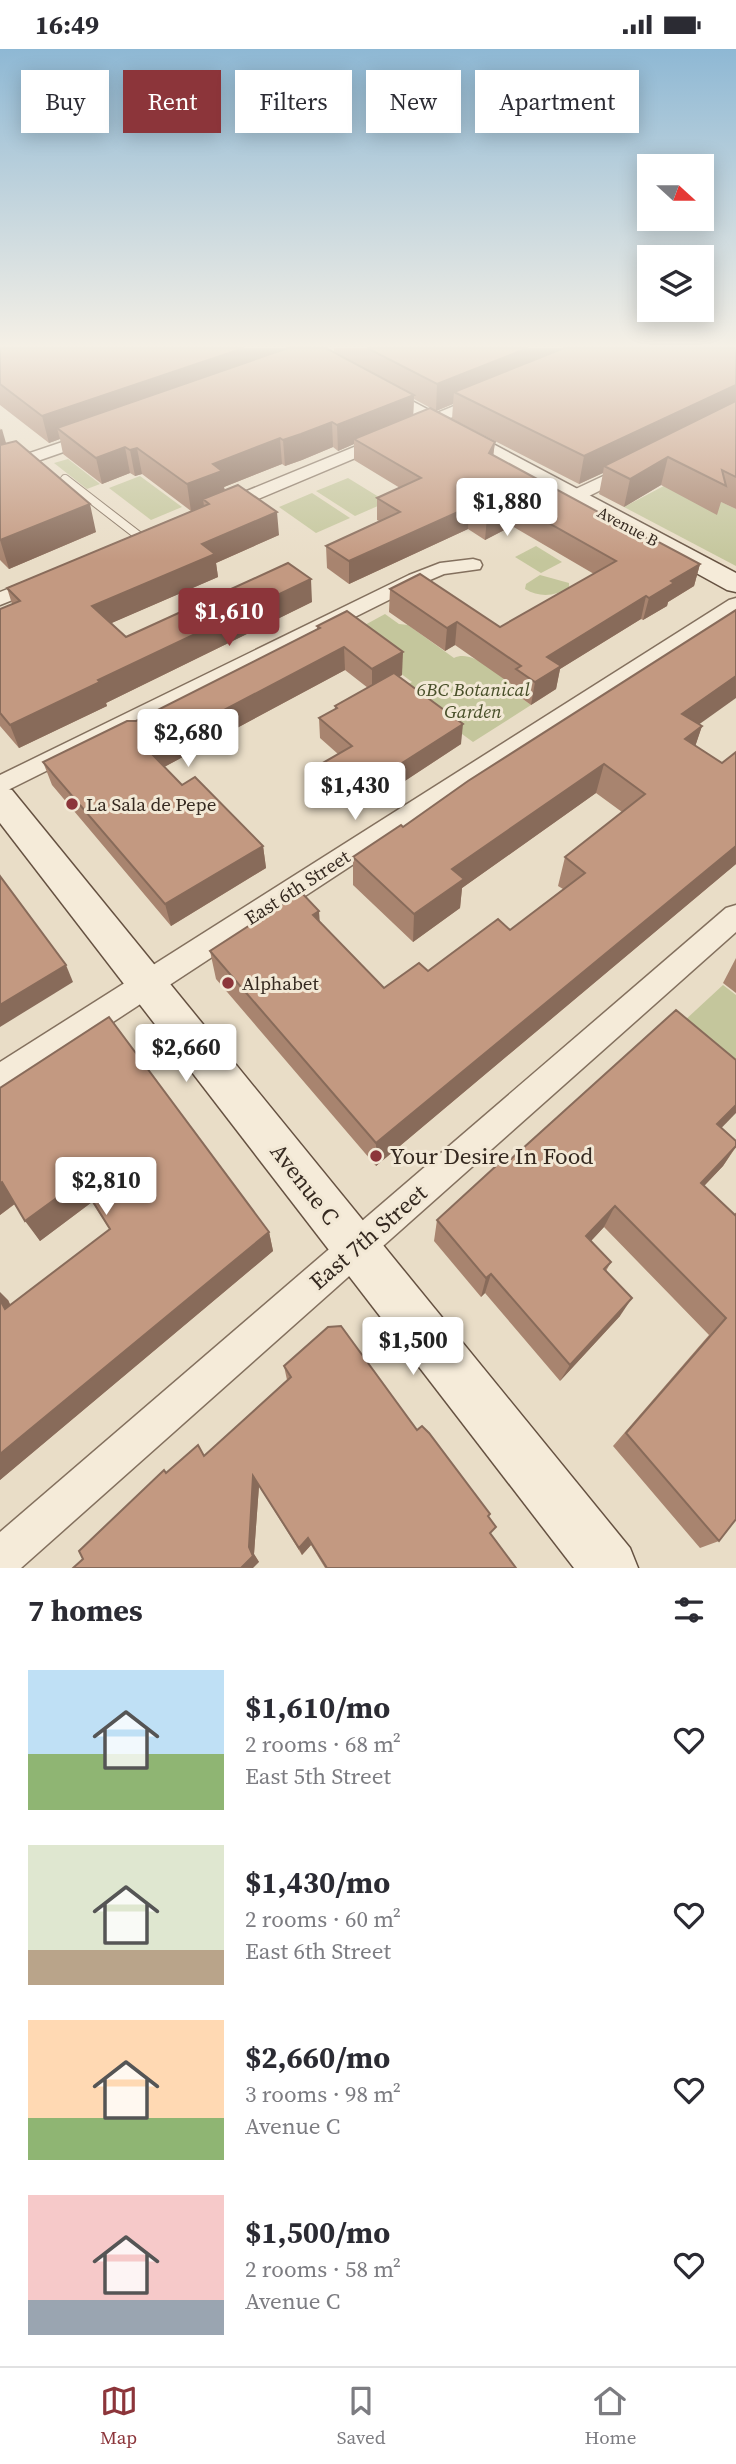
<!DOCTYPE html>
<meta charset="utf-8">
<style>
body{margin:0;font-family:"Source Serif 4",serif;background:#f2f2f3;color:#2b2b33;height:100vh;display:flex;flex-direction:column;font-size:26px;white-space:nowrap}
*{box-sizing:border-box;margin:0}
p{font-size:23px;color:#7c7c81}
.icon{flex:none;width:38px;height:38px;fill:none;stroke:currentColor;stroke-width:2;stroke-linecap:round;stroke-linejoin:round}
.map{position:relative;height:1519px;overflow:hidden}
.drawer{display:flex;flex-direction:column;background:#fff;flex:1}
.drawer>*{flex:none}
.guide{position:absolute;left:21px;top:21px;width:695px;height:63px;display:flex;gap:14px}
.needle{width:46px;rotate:111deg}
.tools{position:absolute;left:637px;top:105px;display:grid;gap:14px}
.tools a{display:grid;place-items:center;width:77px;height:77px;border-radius:0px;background:#fff;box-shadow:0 4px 18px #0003;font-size:35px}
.price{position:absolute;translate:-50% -60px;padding:0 16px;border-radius:7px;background:#fff;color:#222;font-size:23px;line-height:46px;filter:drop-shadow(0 2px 4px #0008)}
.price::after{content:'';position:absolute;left:50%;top:42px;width:21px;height:16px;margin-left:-10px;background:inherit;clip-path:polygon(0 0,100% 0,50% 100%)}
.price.selected{background:#8c353a;color:#fff}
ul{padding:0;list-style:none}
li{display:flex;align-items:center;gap:21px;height:175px;padding:0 28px}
li span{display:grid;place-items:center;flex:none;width:196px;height:140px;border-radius:0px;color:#555}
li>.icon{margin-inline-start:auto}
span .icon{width:84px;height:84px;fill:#fffc;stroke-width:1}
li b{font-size:30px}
h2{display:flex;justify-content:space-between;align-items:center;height:84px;padding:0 28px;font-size:30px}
.tag{padding:0 24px;border-radius:0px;background:#fff;box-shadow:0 4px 18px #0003;font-size:24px;line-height:63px}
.tag.selected{background:#8c353a;color:#fff}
.status{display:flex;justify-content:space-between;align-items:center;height:49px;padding:0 35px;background:#fff;direction:ltr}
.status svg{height:19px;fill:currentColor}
.tabs{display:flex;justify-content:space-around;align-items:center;height:98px;border-top:2px solid #e1e1e2;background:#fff;font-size:19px;color:#7c7c81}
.tabs a{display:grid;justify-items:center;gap:4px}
.tabs .selected{color:#8c353a}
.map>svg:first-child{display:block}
.green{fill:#c4c69c}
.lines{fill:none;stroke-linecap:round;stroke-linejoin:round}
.lane-casing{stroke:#83705e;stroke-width:10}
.street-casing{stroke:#83705e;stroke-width:3}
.secondary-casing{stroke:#655141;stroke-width:3}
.lane{stroke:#f5ebd9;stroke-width:8}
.street{fill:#f5ebd9;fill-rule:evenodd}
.secondary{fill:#f5ebd9;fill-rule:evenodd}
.wall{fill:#a8846f}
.shaded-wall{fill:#886b5a}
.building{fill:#c39981;stroke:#886b5a;stroke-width:2}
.poi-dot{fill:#8c353a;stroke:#f2e8d5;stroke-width:2.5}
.labels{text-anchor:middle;stroke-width:6;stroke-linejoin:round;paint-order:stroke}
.far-street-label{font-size:16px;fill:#352920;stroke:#f2e8d5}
.park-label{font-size:19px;font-style:italic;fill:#484f29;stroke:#f2e8d5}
.poi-label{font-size:19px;fill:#352920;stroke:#f2e8d5;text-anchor:start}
.street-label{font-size:19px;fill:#352920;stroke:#f2e8d5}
.near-poi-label{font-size:23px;fill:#352920;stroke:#f2e8d5;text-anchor:start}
.near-street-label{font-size:23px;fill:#352920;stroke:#f2e8d5}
</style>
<div class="status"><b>16:49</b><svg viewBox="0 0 49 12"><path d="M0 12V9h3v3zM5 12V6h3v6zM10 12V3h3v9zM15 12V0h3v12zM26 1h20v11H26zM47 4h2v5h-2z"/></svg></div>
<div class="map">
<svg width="736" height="1519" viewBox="0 0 736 1519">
<rect width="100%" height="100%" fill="#e9ddc7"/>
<g class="green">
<polygon points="68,410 100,435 87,440 54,414"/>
<polygon points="140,427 182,458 151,471 109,439"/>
<polygon points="348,429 387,453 355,467 316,442"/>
<polygon points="675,431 736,460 736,517 624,458"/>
<polygon points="312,444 350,469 316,484 279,458"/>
<polygon points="536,497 562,513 541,524 515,508"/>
<path d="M 540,526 L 569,534 L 569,539 C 555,547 540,549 525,540 L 526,535 Z"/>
<path d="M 385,565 L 399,575 L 408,576 L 454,609 C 473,599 502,629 518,640 L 513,643 L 531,656 L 473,693 L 400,640 L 412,633 L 363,596 L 352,583 Z"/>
<polygon points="723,936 736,946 736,1042 670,985"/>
</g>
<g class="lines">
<g class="lane-casing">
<polyline id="lane" points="65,430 144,491"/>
</g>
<g class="street-casing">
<g id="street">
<polygon points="481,346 489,351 486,354 227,463 221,464 212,459 215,455"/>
<polygon points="92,383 98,385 100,388 98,391 0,425 0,414"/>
<polygon points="629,415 637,420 635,424 579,452 567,452 564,448 567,444"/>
<polygon points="473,510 480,512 482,516 480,520 444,525 423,534 0,745 0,726 409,526 440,514"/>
<polygon points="38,528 48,534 45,538 0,556 0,543"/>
<polygon points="736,549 736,564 11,1040 0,1044 0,1013 729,551"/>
<polygon points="736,856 736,883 21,1519 0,1519 0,1483 726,859"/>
</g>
</g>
<g class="secondary-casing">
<g id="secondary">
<polygon points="288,299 312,299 736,524 736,543 727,541"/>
<polygon points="0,738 12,741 630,1499 638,1519 574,1519 0,774"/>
</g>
</g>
<use href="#lane" class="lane"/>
<use href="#street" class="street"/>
<use href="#secondary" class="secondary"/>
</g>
<g class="wall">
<polygon points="0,299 334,303 334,299 736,299 736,460 721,453 717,466 661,436 624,458 599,445 603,424 579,435 452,370 453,355 436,362 414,350 413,366 495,393 493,407 652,492 700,515 694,537 668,553 667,557 643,571 641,570 560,620 556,640 531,656 513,643 514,637 455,596 445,602 389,563 390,540 500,578 594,525 512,477 485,491 468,480 349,535 327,519 326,497 379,472 377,471 377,449 400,439 354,411 354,395 338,402 333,398 302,411 285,417 282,415 224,438 225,442 279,486 216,514 218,528 111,574 126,588 312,553 106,654 107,657 19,699 0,677 0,560 12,555 7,539 191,462 142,425 135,427 130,424 102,435 63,405 60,390 49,394 0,356"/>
<polygon points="0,379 6,395 96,483 9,520 0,511"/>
<polygon points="317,577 402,626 399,628 461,695 385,745 381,742 350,761 322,735 321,715 338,705 320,689 319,669 335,660 335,657 368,639 345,621 164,718 182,736 263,797 266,819 171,877 52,736 43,713 136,672 317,580"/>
<polygon points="699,675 702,677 695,697 722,714 736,703 736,815 376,1117 216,930 210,902 320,874 384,939 428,922 510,881 563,840 558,837 565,808 622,763 596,744 462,839 460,859 413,893 353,836 353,808 403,778"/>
<polygon points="736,909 736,944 723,934"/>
<polygon points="0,1039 269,1183 273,1202 0,1431 8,1251 10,1256 110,1181 92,1153 40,1192 15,1155 0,1166"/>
<polygon points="721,1079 736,1092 736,1098 723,1117 704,1137 735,1166 719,1492 700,1499 613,1397 709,1286 604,1178 591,1192 611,1213 606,1222 620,1267 560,1332 485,1244 481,1248 434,1192 437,1171 511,1110"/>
<polygon points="284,1317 417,1381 488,1468 490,1484 516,1519 325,1519 311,1496 302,1506 259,1437 254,1505 259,1513 83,1510 167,1423 205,1406 287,1331"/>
</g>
<g class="shaded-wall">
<polygon points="244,299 297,299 57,379 60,390 49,394 42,367"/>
<polygon points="528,299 588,299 454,343 453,355 436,362 437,335"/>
<polygon points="736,336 736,359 604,417 603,424 579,435 584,407"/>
<polygon points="414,346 413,371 354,390 354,395 338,402 337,376"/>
<polygon points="332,373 333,398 302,411 285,417 283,391"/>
<polygon points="2,380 10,408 0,412 0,381"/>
<polygon points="280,389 282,415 224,438 226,448 203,450 204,457 191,462 187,435 213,415"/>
<polygon points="495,393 492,415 489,404"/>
<polygon points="125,398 130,424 102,435 96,409"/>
<polygon points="137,399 142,425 135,427 130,401"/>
<polygon points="668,408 661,436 624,458 630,430"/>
<polygon points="90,455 96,483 9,520 0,491"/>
<polygon points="515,455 512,477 485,491 487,468"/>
<polygon points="469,458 468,480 349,535 349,512"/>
<polygon points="277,463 279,486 216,514 218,528 98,580 92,557 202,495"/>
<polygon points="700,515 694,537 668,553 667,557 643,571 649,549 671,532"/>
<polygon points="311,530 312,553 106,654 107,657 19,699 10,676 98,631"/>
<polygon points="646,547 641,570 560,620 556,640 531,656 535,633 547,608"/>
<polygon points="457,573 455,596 445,602 447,579"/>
<polygon points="344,598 345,621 153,724 148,701"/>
<polygon points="403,603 402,626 372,643 372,620"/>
<polygon points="736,627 736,649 673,694 682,665"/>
<polygon points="463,675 461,695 385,745 385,725"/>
<polygon points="702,677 692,707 685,690"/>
<polygon points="604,715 596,744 462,839 460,859 413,893 414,865 452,820"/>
<polygon points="381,722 381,742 350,761 350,741"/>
<polygon points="263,797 266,819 171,877 165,855"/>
<polygon points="736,797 736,815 376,1117 376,1094"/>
<polygon points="319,862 321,890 313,866"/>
<polygon points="66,916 73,933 0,978 0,956"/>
<polygon points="736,1056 736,1064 702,1099 717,1075"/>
<polygon points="736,1097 723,1117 686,1156 701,1134"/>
<polygon points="80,1132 92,1153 40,1192 25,1172"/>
<polygon points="2,1133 17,1153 0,1166 0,1134"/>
<polygon points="615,1157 604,1178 577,1207 586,1187"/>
<polygon points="269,1183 273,1202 0,1431 0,1405"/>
<polygon points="491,1225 485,1244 481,1248 486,1229"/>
<polygon points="0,1243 8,1251 21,1277 5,1260 0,1251"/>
<polygon points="632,1249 620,1267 560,1332 570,1316"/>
<polygon points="253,1427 259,1437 254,1505 259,1513 253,1519 241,1519 249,1498"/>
<polygon points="308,1489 311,1496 302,1506 299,1499"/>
</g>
<g class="building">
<polygon points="0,299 244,299 42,367 0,335"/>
<polygon points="288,299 326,299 414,346 337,376 332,373 301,385 283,391 280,389 213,415 222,422 187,435 137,399 130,401 125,398 96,409 57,379"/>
<polygon points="367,299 528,299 437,335"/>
<polygon points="564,299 736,299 736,336 584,407 454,343"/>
<polygon points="736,352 736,428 722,421 726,437 668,408 630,430 604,417"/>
<polygon points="430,359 495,393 489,404 652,492 655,491 700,515 671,532 674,534 649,549 646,547 547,608 561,617 535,633 516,620 521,617 457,573 447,579 390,540 420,525 500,578 616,512 515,455 487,468 469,458 349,512 326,497 400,463 377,449 421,429 354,390"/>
<polygon points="16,392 90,455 0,491 0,396"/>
<polygon points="238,436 277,463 202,495 215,505 92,557 126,588 288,514 311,530 98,631 100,633 10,676 0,664 0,560 20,552 7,539 209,455 203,450"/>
<polygon points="736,561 736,627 682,665 702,677 685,690 722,714 736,703 736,797 376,1094 210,902 301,843 319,862 313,866 384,939 419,914 428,922 498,870 510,881 585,824 565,808 645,745 604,715 452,820 464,830 414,865 353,808 401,776 403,778 468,732"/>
<polygon points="347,562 403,603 372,620 344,598 148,701 182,736 195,728 263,797 165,855 43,713 127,672 136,672 320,579 317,577"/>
<polygon points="394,624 463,675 385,725 381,722 350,741 321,715 352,697 319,669 337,659 335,657"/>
<polygon points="0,827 66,916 0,956"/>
<polygon points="676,961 736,1011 736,1056 717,1075 736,1092 736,1097 701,1134 735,1166 736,1165 736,1470 719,1492 626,1384 726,1269 615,1157 586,1187 611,1213 604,1220 632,1249 570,1316 491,1225 486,1229 437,1171 508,1106 511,1110"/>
<polygon points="109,968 269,1183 0,1405 0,1251 5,1260 110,1180 80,1132 25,1172 2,1133 0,1134 0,1039"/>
<polygon points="341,1277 417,1381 422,1377 429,1384 490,1465 488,1467 496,1478 490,1484 516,1519 327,1519 308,1489 299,1499 253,1427 249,1498 253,1507 241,1519 73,1519 83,1510 79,1502 164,1421 166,1424 198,1396 204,1407 291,1328 284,1317 328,1278"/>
</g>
<linearGradient id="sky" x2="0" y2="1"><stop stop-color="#8eb8d4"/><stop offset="0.58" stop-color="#f5f0e6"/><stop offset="1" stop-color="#f5f0e6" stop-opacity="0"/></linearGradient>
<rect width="736" height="512" fill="url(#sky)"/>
<g class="poi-dot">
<circle cx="72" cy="755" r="7"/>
<circle cx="228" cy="934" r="7"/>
<circle cx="376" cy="1107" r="7"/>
</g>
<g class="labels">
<g class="far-street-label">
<text transform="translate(628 477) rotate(28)" y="6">Avenue B</text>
</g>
<g class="park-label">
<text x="473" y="647">6BC Botanical<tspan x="473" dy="22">Garden</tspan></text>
</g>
<g class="poi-label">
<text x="86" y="762">La Sala de Pepe</text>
<text x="242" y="941">Alphabet</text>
</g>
<g class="street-label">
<text transform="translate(297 838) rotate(-33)" y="7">East 6th Street</text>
</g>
<g class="near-poi-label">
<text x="390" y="1115">Your Desire In Food</text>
</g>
<g class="near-street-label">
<text transform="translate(305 1135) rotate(52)" y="8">Avenue C</text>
<text transform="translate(368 1188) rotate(-41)" y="8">East 7th Street</text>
</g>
</g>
</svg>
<div class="tools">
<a><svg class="needle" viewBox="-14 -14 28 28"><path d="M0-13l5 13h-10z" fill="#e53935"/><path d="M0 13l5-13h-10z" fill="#7c7c81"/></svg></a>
<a><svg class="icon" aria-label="layers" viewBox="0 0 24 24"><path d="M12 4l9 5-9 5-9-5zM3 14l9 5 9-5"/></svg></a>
</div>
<b class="price" style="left:507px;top:489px">$1,880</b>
<b class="price selected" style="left:229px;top:599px">$1,610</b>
<b class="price" style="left:188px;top:720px">$2,680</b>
<b class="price" style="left:355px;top:773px">$1,430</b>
<b class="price" style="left:186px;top:1035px">$2,660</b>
<b class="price" style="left:106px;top:1168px">$2,810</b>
<b class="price" style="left:413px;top:1328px">$1,500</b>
<div class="guide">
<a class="tag">Buy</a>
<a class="tag selected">Rent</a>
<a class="tag">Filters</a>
<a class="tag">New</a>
<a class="tag">Apartment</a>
</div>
</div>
<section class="drawer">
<h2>7 homes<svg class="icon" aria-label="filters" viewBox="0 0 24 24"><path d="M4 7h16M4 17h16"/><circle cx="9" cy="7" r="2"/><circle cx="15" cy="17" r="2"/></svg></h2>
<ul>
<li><span style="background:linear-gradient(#bfe0f5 60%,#8fb573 0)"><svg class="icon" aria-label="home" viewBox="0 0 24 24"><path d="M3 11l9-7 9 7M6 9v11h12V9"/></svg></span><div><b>$1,610/mo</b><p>2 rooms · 68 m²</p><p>East 5th Street</p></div><svg class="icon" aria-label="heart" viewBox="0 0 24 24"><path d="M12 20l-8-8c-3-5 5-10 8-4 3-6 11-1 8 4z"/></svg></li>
<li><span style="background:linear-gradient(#dfe7d0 75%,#b9a48a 0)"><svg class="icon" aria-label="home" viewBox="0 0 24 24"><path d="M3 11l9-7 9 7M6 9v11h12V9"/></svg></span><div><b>$1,430/mo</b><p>2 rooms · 60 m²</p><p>East 6th Street</p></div><svg class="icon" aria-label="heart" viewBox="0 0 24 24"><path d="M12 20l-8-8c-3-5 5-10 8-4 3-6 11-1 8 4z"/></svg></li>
<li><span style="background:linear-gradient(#ffd9b3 70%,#8fb573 0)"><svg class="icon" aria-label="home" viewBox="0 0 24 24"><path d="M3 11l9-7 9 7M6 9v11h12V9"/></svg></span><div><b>$2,660/mo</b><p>3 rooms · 98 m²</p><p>Avenue C</p></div><svg class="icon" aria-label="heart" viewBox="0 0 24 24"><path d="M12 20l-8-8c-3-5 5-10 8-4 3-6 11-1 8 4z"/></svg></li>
<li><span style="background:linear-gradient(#f6c9c9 75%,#9aa5b1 0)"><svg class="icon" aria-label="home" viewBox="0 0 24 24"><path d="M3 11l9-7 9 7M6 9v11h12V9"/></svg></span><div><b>$1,500/mo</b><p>2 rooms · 58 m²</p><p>Avenue C</p></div><svg class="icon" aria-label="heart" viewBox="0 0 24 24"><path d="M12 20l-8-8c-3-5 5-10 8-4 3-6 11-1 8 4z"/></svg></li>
</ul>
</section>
<nav class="tabs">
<a class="selected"><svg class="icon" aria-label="map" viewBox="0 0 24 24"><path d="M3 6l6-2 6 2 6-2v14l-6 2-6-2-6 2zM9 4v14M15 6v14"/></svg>Map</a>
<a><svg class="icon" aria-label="saved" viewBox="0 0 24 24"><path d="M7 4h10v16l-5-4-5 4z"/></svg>Saved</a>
<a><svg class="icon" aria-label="home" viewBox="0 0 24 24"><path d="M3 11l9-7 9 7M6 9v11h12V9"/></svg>Home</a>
</nav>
